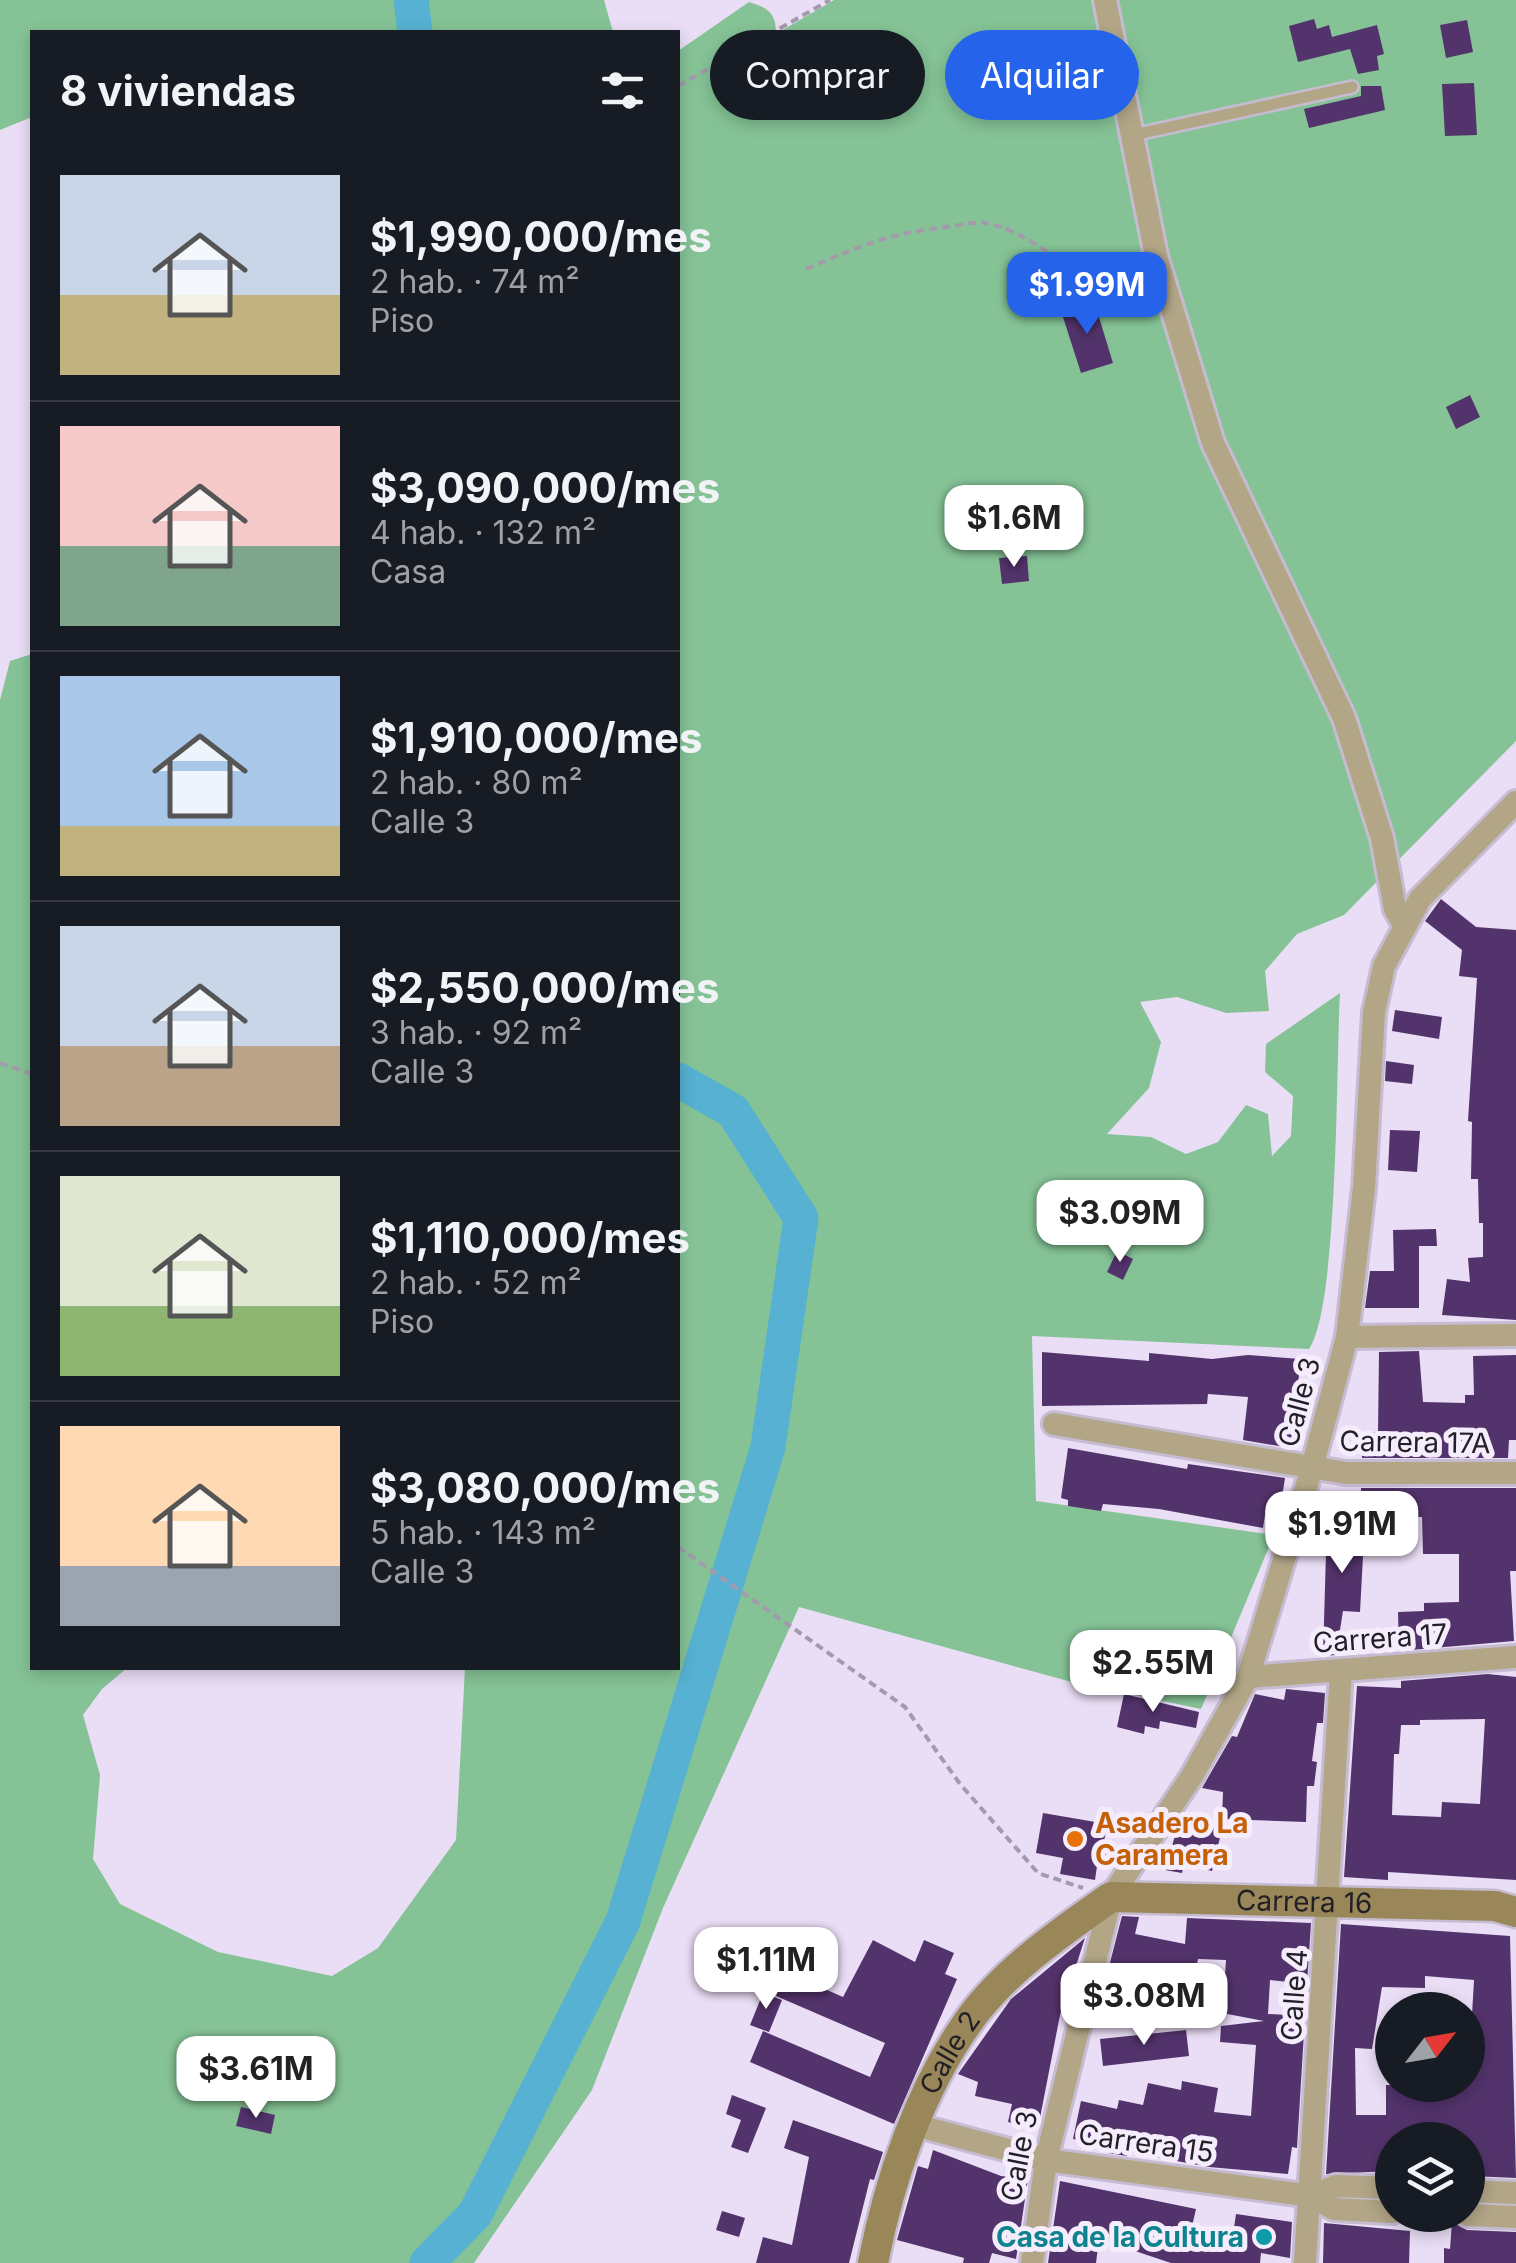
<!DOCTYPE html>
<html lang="es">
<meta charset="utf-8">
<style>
body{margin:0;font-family:Inter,sans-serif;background:#20242c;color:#f1f3f6;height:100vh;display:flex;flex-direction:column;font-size:38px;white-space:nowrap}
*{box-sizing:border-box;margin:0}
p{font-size:32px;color:#9ea1a6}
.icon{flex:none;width:55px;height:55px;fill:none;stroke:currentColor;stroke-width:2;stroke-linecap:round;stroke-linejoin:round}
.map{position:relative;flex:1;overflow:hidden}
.sheet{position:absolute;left:30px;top:30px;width:650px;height:1640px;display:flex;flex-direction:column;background:#171b24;border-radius:0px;box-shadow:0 5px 15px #0003}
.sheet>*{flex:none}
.hud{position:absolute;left:710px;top:30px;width:655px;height:90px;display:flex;gap:20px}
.needle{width:65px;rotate:59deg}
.fabs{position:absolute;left:1375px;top:1992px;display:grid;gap:20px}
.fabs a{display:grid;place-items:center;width:110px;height:110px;border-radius:50%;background:#171b24;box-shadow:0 5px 15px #0003;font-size:50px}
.price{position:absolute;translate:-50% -85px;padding:0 22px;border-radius:20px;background:#fff;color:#222;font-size:32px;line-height:65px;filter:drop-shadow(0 2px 5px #0008)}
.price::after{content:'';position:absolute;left:50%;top:60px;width:30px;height:22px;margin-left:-15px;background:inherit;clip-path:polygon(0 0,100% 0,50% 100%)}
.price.current{background:#2563eb;color:#fff}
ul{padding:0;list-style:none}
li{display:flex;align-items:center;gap:30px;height:250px;padding:0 30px}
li+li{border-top:2px solid #363941}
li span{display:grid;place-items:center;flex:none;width:280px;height:200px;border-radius:0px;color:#555}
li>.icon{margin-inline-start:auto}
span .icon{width:120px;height:120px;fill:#fffc;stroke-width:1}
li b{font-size:42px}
h2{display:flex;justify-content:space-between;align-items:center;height:120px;padding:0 30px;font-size:42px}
.chip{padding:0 35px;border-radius:45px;background:#171b24;box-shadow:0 5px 15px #0003;font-size:35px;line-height:90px}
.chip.current{background:#2563eb;color:#fff}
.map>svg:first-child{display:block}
.green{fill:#85c396}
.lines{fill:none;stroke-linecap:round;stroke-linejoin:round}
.river{stroke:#56b1d2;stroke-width:35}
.building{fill:#53336c;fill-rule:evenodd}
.lane-casing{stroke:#c6bcd1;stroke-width:16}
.street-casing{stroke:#c6bcd1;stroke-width:28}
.secondary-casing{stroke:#c6bcd1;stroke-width:35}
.path{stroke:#a39aac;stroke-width:4;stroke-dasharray:8 5;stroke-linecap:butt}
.lane{stroke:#b2a687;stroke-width:11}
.street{stroke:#b2a687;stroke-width:22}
.secondary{stroke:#998759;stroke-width:30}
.food-dot{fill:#e8710a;stroke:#f5edfc;stroke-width:4}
.culture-dot{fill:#0f9aa8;stroke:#f5edfc;stroke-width:4}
.labels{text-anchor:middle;stroke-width:10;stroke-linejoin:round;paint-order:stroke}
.street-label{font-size:28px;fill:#231f27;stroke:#f5edfc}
.food-label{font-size:28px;font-weight:bold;fill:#c56008;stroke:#f5edfc;text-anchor:start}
.culture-label{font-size:28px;font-weight:bold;fill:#0d838f;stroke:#f5edfc;text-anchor:end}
</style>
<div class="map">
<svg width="1516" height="2263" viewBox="0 0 1516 2263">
<rect width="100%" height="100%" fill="#eadef6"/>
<g class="green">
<polygon points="0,0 604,0 613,32 32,32 32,117 0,130"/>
<path d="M 834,0 L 1516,0 L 1516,741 L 1344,915 L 1297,934 L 1265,971 L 1269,1011 L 1226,1013 L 1177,997 L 1140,1002 L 1161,1042 L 1149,1088 L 1107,1134 L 1151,1137 L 1186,1154 L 1218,1142 L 1246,1105 L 1268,1114 L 1272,1156 L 1291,1136 L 1293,1096 L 1265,1072 L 1266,1044 L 1340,993 C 1336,1061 1339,1305 1309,1349 L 1032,1336 L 1036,1501 L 1274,1535 L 1201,1709 L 1068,1681 L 799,1607 L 663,1908 L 592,2090 L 474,2263 L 0,2263 L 0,700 L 10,661 L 32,654 L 32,1668 L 127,1668 L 102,1689 L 83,1715 L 100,1775 L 93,1859 L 120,1904 L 218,1952 L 332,1976 L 378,1948 L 456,1840 L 465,1668 L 678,1668 L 678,51 L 749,2 C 769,8 776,13 776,34 Z"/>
</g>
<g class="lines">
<g class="river">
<polyline points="411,0 415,32"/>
<polyline points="427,2263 475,2214 623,1921 768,1447 801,1218 733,1111 678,1080"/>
</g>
</g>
<g class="building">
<polygon points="1314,19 1317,29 1329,25 1332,37 1377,25 1384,54 1377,56 1379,70 1358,74 1350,49 1298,62 1289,26"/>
<polygon points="1467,20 1473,52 1446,58 1440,25"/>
<polygon points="1474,83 1477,135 1445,136 1442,84"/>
<polygon points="1361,86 1381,86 1385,110 1309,128 1304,109 1361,96"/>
<polygon points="1094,301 1113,363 1081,373 1061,311"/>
<polygon points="1470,395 1480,417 1456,429 1446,407"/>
<polygon points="1027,556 1029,581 1002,584 999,558"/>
<polygon points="1441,899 1476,927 1516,930 1516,1320 1442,1315 1447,1279 1470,1282 1468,1258 1483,1257 1483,1223 1479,1223 1478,1179 1471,1179 1472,1122 1468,1121 1477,978 1459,976 1462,950 1425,921"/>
<polygon points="1395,1010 1442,1017 1439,1039 1392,1031"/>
<polygon points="1386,1061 1414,1065 1412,1084 1385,1081"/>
<polygon points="1390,1130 1420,1131 1417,1172 1388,1170"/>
<polygon points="1436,1229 1437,1246 1419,1246 1419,1308 1365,1308 1370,1271 1394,1271 1393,1230"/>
<polygon points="1117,1251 1133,1259 1123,1280 1107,1272"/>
<polygon points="1419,1351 1423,1402 1465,1403 1465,1395 1474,1395 1473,1356 1516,1355 1516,1440 1509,1440 1508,1458 1362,1458 1362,1432 1378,1432 1379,1352"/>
<polygon points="1042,1352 1149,1361 1149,1353 1212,1359 1248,1355 1301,1359 1290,1448 1243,1440 1248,1397 1208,1394 1207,1404 1042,1406"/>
<polygon points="1068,1448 1187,1469 1188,1464 1285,1478 1280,1510 1266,1508 1263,1528 1159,1509 1103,1504 1101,1511 1068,1506 1068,1500 1061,1498"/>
<polygon points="1361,1488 1516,1488 1516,1571 1510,1571 1514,1641 1399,1651 1398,1612 1424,1611 1424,1603 1459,1602 1459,1554 1423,1554 1422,1517 1361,1516"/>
<polygon points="1327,1518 1365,1519 1360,1612 1343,1611 1336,1655 1323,1656"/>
<path d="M 1488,1674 L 1516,1677 L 1516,1880 L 1388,1872 L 1388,1880 L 1344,1877 L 1357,1686 L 1401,1688 L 1401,1681 ZM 1485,1719 L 1480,1804 L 1442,1802 L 1441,1817 L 1392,1815 L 1394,1754 L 1399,1754 L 1401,1725 L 1420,1725 L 1420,1720 Z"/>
<polygon points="1286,1689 1325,1693 1323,1723 1317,1723 1312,1761 1317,1762 1314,1786 1307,1786 1306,1822 1222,1819 1223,1792 1202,1788 1232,1736 1237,1737 1255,1694 1284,1700"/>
<polygon points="1124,1694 1199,1712 1196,1728 1160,1721 1159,1729 1145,1726 1144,1734 1117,1727"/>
<polygon points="1043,1813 1107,1824 1104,1842 1110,1843 1106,1868 1097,1866 1095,1880 1060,1874 1063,1858 1036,1853"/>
<polygon points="1179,1822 1222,1829 1212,1871 1184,1864 1182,1873 1165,1870"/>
<path d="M 1122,1916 L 1139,1917 L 1135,1934 L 1185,1944 L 1187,1918 L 1311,1923 L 1307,1984 L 1270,1980 L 1268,2014 L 1305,2016 L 1297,2148 L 1292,2147 L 1288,2174 L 1209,2167 L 1128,2152 L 1127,2156 L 1108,2153 L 1109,2146 L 1073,2139 L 1081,2101 L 1117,2109 L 1119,2100 L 1143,2105 L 1148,2083 L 1181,2090 L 1182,2081 L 1218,2088 L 1214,2112 L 1251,2116 L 1256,2045 L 1220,2042 L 1221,2026 L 1264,2021 L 1222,2013 L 1222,2007 L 1151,1999 L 1155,1980 L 1125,1975 L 1123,1982 L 1106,1978 ZM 1198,1959 L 1226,1960 L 1224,1992 L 1193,1985 Z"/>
<path d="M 1341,1924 L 1510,1936 L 1516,2178 L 1471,2176 L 1470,2140 L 1392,2140 L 1392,2171 L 1326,2174 ZM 1425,1976 L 1474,1980 L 1468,2085 L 1386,2085 L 1386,2115 L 1356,2115 L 1355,2048 L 1372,2049 L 1382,1987 L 1425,1988 Z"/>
<polygon points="1085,1938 1060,2015 1038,2128 1008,2122 1012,2104 975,2096 978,2082 958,2074 1011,1999"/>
<polygon points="873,1940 915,1962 924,1940 954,1953 945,1974 957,1979 894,2124 750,2062 763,2031 870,2077 885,2043 776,1996 786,1972 843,1997"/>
<polygon points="763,1993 782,2000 769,2032 750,2025"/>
<polygon points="1186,2030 1189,2056 1103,2066 1100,2039"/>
<polygon points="732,2095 766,2108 748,2153 731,2147 741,2120 726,2114"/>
<polygon points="241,2107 275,2115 271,2134 236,2126"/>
<polygon points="793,2120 883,2152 874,2180 870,2179 849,2263 756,2263 763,2237 792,2245 809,2157 784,2148"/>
<polygon points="933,2150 1001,2176 1028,2179 1016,2259 992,2253 989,2263 963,2263 964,2258 897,2240 918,2166 928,2169"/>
<polygon points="1060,2181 1196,2209 1190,2235 1232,2241 1236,2214 1292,2222 1290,2258 1261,2253 1260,2263 1171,2263 1099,2239 1096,2263 1048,2263"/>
<polygon points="722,2211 745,2218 739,2237 716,2230"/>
<polygon points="1452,2222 1467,2230 1516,2232 1516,2263 1444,2263 1444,2248 1450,2249"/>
<polygon points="1324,2223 1410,2231 1409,2263 1323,2263"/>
</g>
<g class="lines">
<g class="lane-casing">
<polyline id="lane" points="1133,135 1352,87"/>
</g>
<g class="street-casing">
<g id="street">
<polyline points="1105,0 1156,256 1213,443 1344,718 1382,838 1395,909 1405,927"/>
<polyline points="1347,1337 1516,1335"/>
<polyline points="1054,1424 1346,1473 1516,1473"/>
<polyline points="1248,1677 1516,1657"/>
<polyline points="915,2125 1046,2160 1312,2196 1334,2209 1392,2212"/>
<polyline points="1468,2191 1516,2193"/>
<polyline points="1312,2196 1336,2186 1392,2188"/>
<polyline points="1468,2215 1516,2217"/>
<polyline points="1032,2263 1046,2160 1111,1897 1192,1776 1248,1677 1312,1468 1347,1337 1364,1188 1374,1012 1384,966 1420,899 1516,802"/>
<polyline points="1305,2263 1341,1671"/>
</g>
</g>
<g class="secondary-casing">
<g id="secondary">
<path id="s1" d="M 873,2263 C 889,2181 919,2091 968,2022 C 1003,1972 1061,1932 1111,1897 L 1495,1906 L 1516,1912"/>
</g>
</g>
<g class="path">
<polyline points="678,86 830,0"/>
<path d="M 806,269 C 860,246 887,234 946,227 C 958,226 974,221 985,223 C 1041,232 1083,297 1142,277"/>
<polyline points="0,1063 32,1074"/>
<polyline points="678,1547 905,1707 960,1784 1038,1873 1083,1888"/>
</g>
<use href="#lane" class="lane"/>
<use href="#street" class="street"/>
<use href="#secondary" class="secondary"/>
</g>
<circle class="food-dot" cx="1075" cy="1839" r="10"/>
<circle class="culture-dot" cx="1264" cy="2237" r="10"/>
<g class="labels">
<g class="street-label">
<text transform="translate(1299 1402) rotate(-75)" y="10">Calle 3</text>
<text transform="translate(1415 1442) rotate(1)" y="10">Carrera 17A</text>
<text transform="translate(1380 1638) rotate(-4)" y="10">Carrera 17</text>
<text dy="10" stroke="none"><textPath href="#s1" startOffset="645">Carrera 16</textPath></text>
<text transform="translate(1294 1995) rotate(-86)" y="10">Calle 4</text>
<text dy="10" stroke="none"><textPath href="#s1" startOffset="225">Calle 2</textPath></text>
<text transform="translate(1146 2143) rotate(8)" y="10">Carrera 15</text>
<text transform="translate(1019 2156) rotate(-79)" y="10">Calle 3</text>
</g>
<g class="food-label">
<text x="1095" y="1833">Asadero La<tspan x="1095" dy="32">Caramera</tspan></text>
</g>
<g class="culture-label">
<text x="1244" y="2247">Casa de la Cultura</text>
</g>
</g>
</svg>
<div class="fabs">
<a><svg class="needle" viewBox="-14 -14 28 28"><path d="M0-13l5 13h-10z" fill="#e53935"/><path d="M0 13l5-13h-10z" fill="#9ea1a6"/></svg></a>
<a><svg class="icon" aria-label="layers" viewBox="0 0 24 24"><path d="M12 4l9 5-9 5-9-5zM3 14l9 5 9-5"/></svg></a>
</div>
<b class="price current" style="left:1087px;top:337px">$1.99M</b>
<b class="price" style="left:1014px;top:570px">$1.6M</b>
<b class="price" style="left:1120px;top:1265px">$3.09M</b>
<b class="price" style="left:1342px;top:1576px">$1.91M</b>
<b class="price" style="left:1153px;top:1715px">$2.55M</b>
<b class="price" style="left:766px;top:2012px">$1.11M</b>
<b class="price" style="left:1144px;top:2048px">$3.08M</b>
<b class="price" style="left:256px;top:2121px">$3.61M</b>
<div class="hud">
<a class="chip">Comprar</a>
<a class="chip current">Alquilar</a>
</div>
<section class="sheet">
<h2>8 viviendas<svg class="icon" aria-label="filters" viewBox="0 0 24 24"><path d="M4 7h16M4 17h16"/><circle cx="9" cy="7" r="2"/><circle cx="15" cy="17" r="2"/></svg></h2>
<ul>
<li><span style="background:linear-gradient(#c9d6e8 60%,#c2b280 0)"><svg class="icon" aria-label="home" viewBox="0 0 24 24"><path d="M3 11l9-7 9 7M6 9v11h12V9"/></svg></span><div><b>$1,990,000/mes</b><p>2 hab. · 74 m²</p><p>Piso</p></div></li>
<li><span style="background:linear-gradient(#f6c9c9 60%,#7fa58c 0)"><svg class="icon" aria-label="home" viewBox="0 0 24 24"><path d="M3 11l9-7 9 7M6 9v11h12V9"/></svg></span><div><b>$3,090,000/mes</b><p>4 hab. · 132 m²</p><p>Casa</p></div></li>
<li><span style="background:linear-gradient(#a9c7e8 75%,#c2b280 0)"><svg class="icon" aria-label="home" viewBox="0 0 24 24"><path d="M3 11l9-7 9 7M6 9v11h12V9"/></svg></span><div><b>$1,910,000/mes</b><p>2 hab. · 80 m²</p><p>Calle 3</p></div></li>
<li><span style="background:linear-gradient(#c9d6e8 60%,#b9a48a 0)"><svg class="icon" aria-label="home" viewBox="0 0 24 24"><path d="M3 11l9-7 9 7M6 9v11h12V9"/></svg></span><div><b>$2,550,000/mes</b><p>3 hab. · 92 m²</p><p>Calle 3</p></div></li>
<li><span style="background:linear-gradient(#dfe7d0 65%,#8fb573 0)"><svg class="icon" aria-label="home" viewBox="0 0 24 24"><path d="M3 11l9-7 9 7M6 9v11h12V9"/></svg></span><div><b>$1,110,000/mes</b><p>2 hab. · 52 m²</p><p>Piso</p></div></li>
<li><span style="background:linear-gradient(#ffd9b3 70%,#9aa5b1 0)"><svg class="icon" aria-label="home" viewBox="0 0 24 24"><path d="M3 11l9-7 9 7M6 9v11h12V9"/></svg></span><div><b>$3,080,000/mes</b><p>5 hab. · 143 m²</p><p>Calle 3</p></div></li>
</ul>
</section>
</div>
